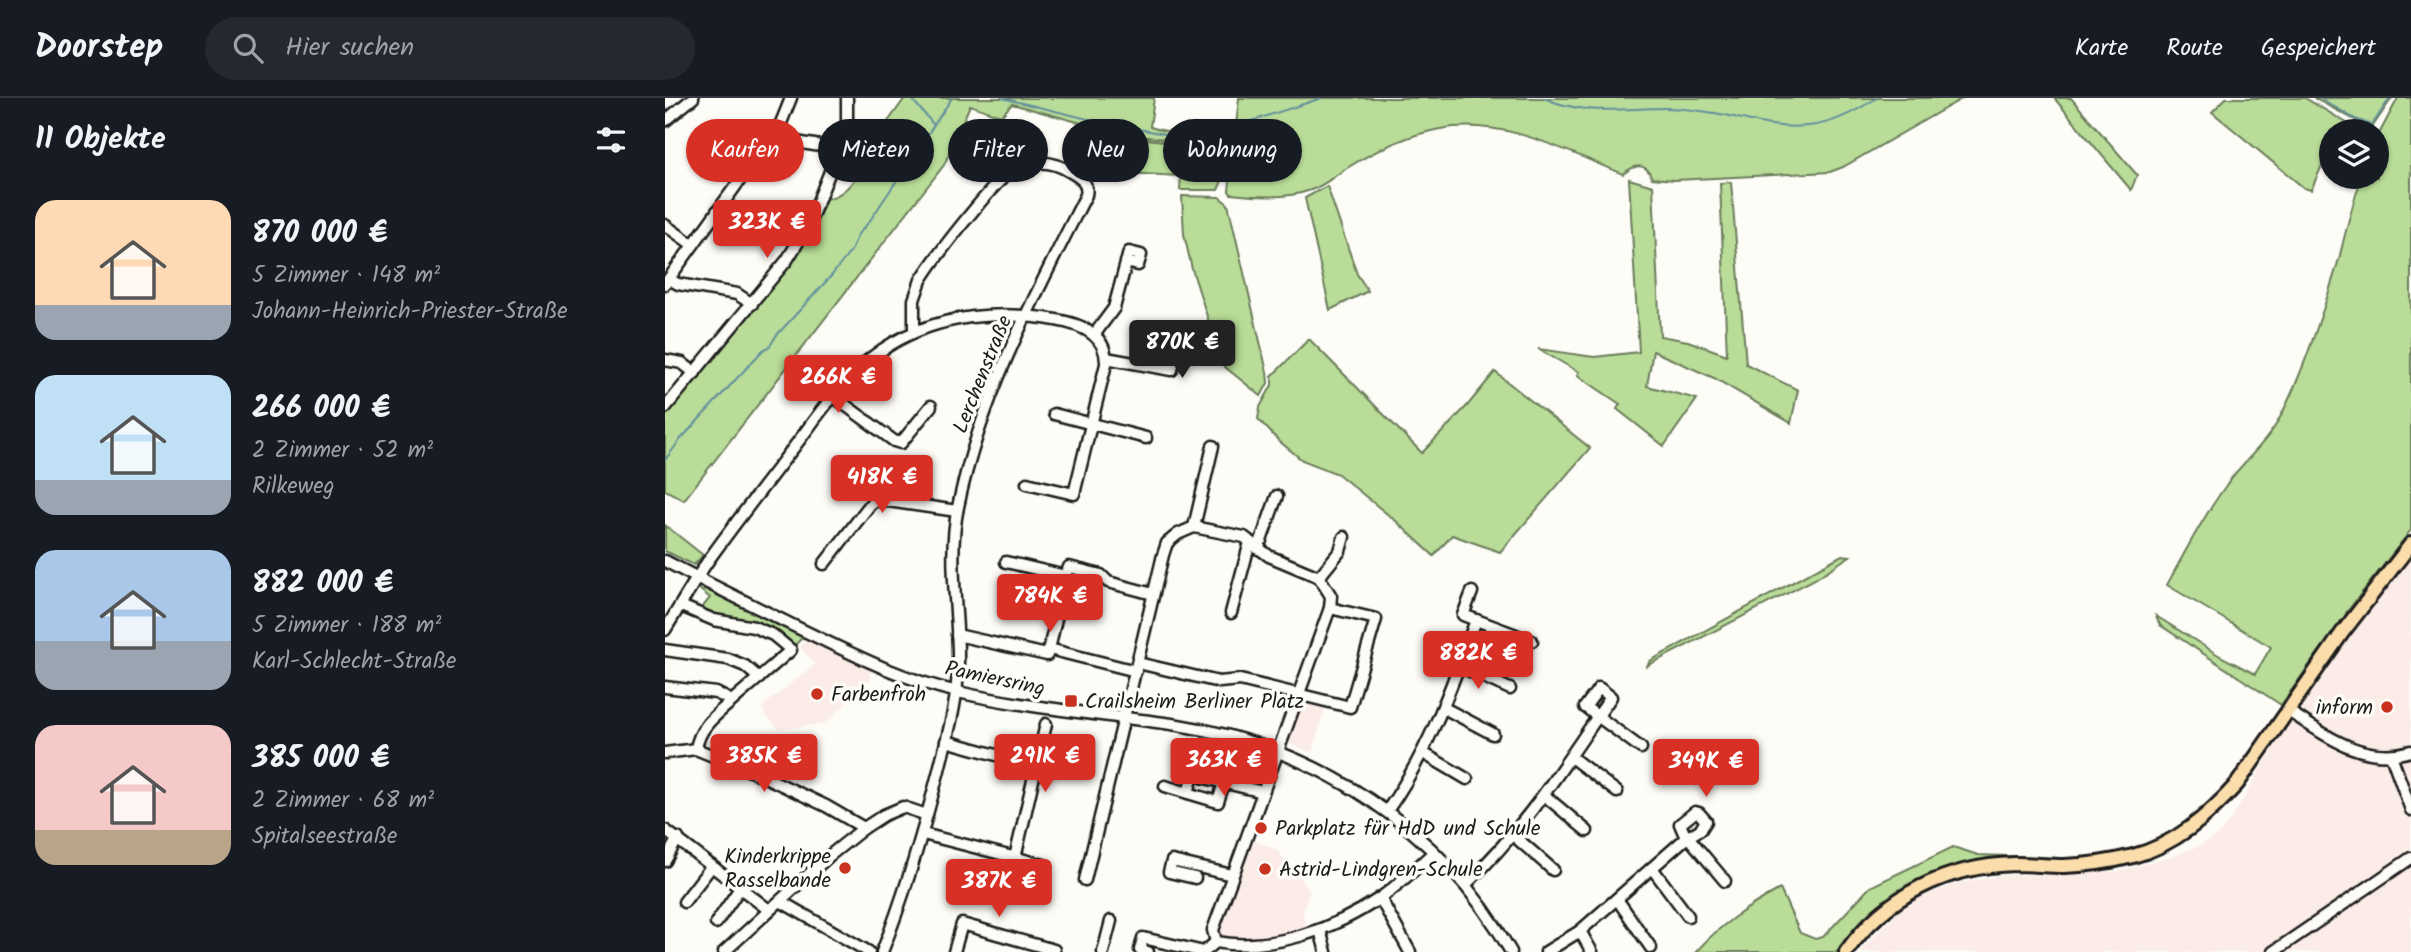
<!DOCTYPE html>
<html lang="de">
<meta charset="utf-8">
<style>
body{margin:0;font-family:Kalam,sans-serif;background:#242831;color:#f1f3f6;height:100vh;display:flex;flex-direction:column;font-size:26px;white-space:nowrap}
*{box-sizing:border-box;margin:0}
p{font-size:23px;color:#9ea1a6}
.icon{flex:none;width:38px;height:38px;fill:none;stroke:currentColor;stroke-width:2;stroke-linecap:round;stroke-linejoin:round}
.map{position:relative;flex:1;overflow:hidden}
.panel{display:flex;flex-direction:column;background:#171b24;width:665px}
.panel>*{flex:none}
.banner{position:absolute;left:21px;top:21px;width:665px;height:63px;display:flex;gap:14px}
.tools{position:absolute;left:1654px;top:21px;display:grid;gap:14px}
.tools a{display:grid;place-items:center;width:70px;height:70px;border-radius:50%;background:#171b24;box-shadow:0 2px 5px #0004;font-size:35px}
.price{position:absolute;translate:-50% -60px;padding:0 16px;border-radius:7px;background:#d93025;color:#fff;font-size:23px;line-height:46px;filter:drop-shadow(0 2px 4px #0008)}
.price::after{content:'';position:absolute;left:50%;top:42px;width:21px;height:16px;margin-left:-10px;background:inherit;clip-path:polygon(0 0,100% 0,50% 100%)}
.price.active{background:#222;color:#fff}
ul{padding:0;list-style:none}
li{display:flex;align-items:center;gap:21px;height:175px;padding:0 35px}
li span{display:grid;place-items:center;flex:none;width:196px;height:140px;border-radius:21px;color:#555}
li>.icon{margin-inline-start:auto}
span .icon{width:84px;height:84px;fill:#fffc;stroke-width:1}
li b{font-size:30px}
h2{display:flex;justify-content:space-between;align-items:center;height:84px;padding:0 35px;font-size:30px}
.chip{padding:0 24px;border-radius:32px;background:#171b24;box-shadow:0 2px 5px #0004;font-size:24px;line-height:63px}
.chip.active{background:#d93025;color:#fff}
header{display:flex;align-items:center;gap:42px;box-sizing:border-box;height:98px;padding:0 35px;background:#171b24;border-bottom:2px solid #363941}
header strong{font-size:33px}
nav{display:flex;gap:38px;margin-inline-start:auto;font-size:24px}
.search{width:490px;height:63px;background:#242831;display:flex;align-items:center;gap:18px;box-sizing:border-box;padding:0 24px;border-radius:38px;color:#9ea1a6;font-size:26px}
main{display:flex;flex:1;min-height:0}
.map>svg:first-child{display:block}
.built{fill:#fcece8}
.green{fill:#b9dd98;stroke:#6a7c5a;stroke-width:2}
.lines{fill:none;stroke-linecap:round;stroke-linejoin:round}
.stream{stroke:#638f9d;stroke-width:2}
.minor-casing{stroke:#1c1c1c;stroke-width:15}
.major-casing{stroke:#1c1c1c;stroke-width:18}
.minor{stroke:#fdfcf7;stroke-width:10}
.major{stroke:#faddab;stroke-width:12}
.poi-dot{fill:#c8321e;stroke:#fdfcf7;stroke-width:2.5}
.labels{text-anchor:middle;stroke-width:7;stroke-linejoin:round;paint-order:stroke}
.street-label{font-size:21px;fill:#1c1c1c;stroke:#fdfcf7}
.poi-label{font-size:21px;fill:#1c1c1c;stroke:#fdfcf7;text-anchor:start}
</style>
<header>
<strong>Doorstep</strong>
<div class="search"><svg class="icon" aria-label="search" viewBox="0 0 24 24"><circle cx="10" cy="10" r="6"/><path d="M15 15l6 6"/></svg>Hier suchen</div>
<nav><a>Karte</a><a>Route</a><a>Gespeichert</a></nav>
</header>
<main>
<section class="panel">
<h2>11 Objekte<svg class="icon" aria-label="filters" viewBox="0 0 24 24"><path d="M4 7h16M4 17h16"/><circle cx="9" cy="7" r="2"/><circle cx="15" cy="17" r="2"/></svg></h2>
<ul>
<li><span style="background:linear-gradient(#ffd9b3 75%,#9aa5b1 0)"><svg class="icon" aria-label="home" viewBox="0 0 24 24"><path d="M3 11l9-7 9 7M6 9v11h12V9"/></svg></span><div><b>870 000 €</b><p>5 Zimmer · 148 m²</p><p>Johann-Heinrich-Priester-Straße</p></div></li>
<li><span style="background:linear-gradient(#bfe0f5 75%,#9aa5b1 0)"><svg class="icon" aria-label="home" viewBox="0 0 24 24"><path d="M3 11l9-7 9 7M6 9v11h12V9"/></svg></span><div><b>266 000 €</b><p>2 Zimmer · 52 m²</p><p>Rilkeweg</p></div></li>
<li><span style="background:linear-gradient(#a9c7e8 65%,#9aa5b1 0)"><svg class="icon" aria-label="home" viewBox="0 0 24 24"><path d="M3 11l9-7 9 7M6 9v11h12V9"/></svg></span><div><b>882 000 €</b><p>5 Zimmer · 188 m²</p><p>Karl-Schlecht-Straße</p></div></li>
<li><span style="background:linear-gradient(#f6c9c9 75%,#b9a48a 0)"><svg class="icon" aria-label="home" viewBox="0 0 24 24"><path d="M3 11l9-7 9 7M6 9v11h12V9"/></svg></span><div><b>385 000 €</b><p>2 Zimmer · 68 m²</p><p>Spitalseestraße</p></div></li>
</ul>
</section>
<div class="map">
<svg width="1746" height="854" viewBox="0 0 1746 854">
<rect width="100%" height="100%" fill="#fdfcf7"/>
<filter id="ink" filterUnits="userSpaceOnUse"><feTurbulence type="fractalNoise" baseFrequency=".0143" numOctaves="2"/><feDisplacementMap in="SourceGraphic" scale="14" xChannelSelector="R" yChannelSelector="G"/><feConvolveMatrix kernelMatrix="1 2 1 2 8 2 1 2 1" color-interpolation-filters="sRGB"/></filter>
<g filter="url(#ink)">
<g class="built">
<polygon points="1746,455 1746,854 1194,854 1234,813 1258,798 1294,785 1338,777 1396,777 1453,773 1508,758 1538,746 1555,735 1567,720 1638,600"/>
<polygon points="143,541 205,571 205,582 160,626 115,631 100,617 97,609 150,566 134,548"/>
<polygon points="636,601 661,606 647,655 621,644"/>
<polygon points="584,741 611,751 645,792 638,813 641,832 593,840 562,841 554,838 551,829"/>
</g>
<g class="green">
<path d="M 240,0 L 489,0 L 485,29 C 523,40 528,37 566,27 L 566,32 L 545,37 L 566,34 L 562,71 L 553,92 L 515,92 L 518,43 L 464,37 L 455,41 L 438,31 L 347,6 L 336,18 L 305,7 L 279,67 L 19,402 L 0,392 L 0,312 L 88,207 L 158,101 C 171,101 183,91 190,80 L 194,81 L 191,79 L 222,25 Z"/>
<path d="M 574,0 L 1298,0 L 1178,69 L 1165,74 L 1010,82 L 987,80 C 981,64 970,66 958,76 C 901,53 838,19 775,31 C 743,37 709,53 682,70 C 670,77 659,88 646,92 C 620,101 593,99 566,96 L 564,93 Z"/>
<polygon points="1389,0 1406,0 1472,77 1466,92"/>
<polygon points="1561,0 1640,0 1695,33 1666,33 1666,65 1659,63 1646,92 1639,90 1547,14"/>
<polygon points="1649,0 1727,0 1708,28 1701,28"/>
<path d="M 1733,0 L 1746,0 L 1746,432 L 1681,515 L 1679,524 L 1650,559 L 1616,607 L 1495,527 L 1491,518 L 1555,558 L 1590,576 L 1606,549 L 1502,487 C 1522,450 1542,412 1568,378 C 1582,361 1601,344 1612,325 C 1637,280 1659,211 1674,161 C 1681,133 1687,105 1697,79 L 1712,79 L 1712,40 Z"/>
<polygon points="464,39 515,45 513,78 462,75"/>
<polygon points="964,81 988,88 995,238 1023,243 1062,257 1055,85 1066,84 1081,266 1133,292 1126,325 1049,280 988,253 982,288 1032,301 999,348 952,311 955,306 912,277 914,274 873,251 929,259 974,254"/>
<polygon points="662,88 692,176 703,193 665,212 640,100"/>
<polygon points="517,98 554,99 563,106 602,274 603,285 596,298 560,269 554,256 527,171 519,136"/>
<polygon points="644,241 757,355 802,308 830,274 925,350 835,454 787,437 769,458 732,424 673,376 637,362 614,343 593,321 595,309 607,287 607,278"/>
<polygon points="0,427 38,457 29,467 0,453"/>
<polygon points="1177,457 1185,458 1150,481 982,568 985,563"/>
<polygon points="36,489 138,539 127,550 94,528 82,523 35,512 45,500 34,491"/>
<path d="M 1288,749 L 1313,757 L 1395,760 L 1397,762 C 1366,764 1335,763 1304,766 C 1251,772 1203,812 1172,854 L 1031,854 C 1054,827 1084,808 1115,791 L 1135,835 L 1150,841 L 1158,839 L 1205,789 Z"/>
</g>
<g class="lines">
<g class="stream">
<polyline points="246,0 268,26"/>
<polyline points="337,0 431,23 521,40 565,30 657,0"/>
<path d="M 879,0 C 918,18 959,10 1000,10 C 1014,10 1029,12 1043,14 C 1079,19 1104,32 1143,28 C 1168,26 1191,13 1212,0"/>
<polyline points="1655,0 1690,21 1707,27 1725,0"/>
<polyline points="0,362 15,342 98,252 105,248 111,238 167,177 186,153 193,136 204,124 287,0"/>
</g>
<g class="minor-casing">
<g id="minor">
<polyline points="0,23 28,0"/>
<polyline points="106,40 174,51"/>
<polyline points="52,113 143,128"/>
<polyline points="0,127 28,147"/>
<polyline points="4,181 13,186 72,196 87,206"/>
<polyline points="0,186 116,25 126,0"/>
<polyline points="429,237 449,210 464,154 476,157 473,167 461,164"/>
<polyline points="441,260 507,272 510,259 497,256 494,268"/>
<polyline points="0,262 17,265 30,275"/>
<polyline points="168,298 229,343 236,345 266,308"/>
<polyline points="0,310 122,162 143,128 174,51 182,24 182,0"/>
<polyline points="389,316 481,340"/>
<polyline points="529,429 548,348"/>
<polyline points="593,451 612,398"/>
<path d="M 0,463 C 42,485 85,506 127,527 C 181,553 234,581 293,594 C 366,611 439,616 513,627 C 652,649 776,730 846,854"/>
<polyline points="341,464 401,478 404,469 436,477 443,484 488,496"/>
<polyline points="159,466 207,404 216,402 292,413"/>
<polyline points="654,479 675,453 679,439"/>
<polyline points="807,494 798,517 867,543"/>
<polyline points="566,515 585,444"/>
<path d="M 0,532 C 15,508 29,483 45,460 C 70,425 96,392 122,358 C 143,332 161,303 185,279 C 241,221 315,209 391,222 C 415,226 442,236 441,266 L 409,396 L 362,385"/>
<polyline points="292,537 382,557 384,551 471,573"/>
<polyline points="384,551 401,478"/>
<polyline points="0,552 63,561 80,568 94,580"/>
<polyline points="473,565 554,584 575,582 685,609 711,521 665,510"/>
<polyline points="794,568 845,591"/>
<polyline points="0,589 51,595 67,603 126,552 108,537 89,529 49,522 16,508"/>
<polyline points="779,610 828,636"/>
<path d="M 1622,612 C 1660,637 1698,667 1746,653"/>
<polyline points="281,643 371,668"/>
<path d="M 31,651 C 34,629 51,617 67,603"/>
<polyline points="0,655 31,651 100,679 161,708 199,730"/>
<polyline points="758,655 802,681"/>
<polyline points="1726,657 1746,712"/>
<polyline points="906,659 952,694"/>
<polyline points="500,688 523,695 528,677 598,694"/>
<polyline points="523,695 553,704 559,685"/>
<polyline points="879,697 922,733"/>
<path d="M 722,713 C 764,653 786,590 811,522"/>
<polyline points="0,732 104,812"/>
<polyline points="258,736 379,767"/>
<polyline points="848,737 888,772"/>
<polyline points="1024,740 1060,783"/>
<polyline points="350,760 381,626"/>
<polyline points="0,763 13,740"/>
<polyline points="987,770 1023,818"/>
<polyline points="530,780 504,774 507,763 567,777"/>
<path d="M 420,782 L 498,457 L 502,445 L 513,436 L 529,429 L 579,439 L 604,458 L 654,479 L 666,498 L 665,510 L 548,832 L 551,844 C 606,854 670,831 715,800 C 735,786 752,769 769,754"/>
<path d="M 801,786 C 861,729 899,667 946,599 L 934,590 L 920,609 L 976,650"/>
<polyline points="715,800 745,854"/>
<polyline points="952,801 986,850"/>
<polyline points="115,803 204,854"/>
<polyline points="19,804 46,769"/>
<polyline points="51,825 75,790"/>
<polyline points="655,832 661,854"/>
<polyline points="915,833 927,854"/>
<polyline points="59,854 164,758 199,730 219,717 238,709 262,717"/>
<path d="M 217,854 C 241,794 258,734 274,672 C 280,647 288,621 291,595 C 299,534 280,470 293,409 C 316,298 370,197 421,97 C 424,84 414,79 404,73 C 388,63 369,62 351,70 C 332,78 269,161 256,182 L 249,202 L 249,234"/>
<polyline points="289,854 297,826 389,852 388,854"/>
<polyline points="438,854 446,823"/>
<polyline points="483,854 475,852 478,840 539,854 551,844"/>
<polyline points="881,854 915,833 1021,740 1036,731 1041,723 1034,715 1030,714 1015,726 1021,740"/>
<polyline points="1608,854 1746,760"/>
</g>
</g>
<g class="major-casing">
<path id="major" d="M 1181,854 C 1221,797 1282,768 1350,766 C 1366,766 1383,768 1399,768 C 1422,767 1445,764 1468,758 C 1510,747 1543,718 1572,686 L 1677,535 L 1746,446"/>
</g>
<use href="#minor" class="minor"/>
<use href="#major" class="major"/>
</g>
</g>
<g class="poi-dot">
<circle cx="152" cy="596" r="7"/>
<rect x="399" y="596" width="14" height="14" rx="3.5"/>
<circle cx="1722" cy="609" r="7"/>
<circle cx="596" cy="730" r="7"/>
<circle cx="180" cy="770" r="7"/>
<circle cx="600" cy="771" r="7"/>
</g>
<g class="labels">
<g class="street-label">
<text transform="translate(317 276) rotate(-68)" y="7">Lerchenstraße</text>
<text transform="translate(330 580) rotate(12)" y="7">Pamiersring</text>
</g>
<g class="poi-label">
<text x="166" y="603">Farbenfroh</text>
<text x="420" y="610">Crailsheim Berliner Platz</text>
<text x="1708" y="616" text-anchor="end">inform</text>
<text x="610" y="737">Parkplatz für HdD und Schule</text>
<text x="166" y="765" text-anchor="end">Kinderkrippe<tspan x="166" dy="24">Rasselbande</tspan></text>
<text x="614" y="778">Astrid-Lindgren-Schule</text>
</g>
</g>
</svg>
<div class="tools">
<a><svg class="icon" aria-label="layers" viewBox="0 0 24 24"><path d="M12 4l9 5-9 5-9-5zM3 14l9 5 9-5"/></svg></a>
</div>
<b class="price" style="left:102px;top:162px">323K €</b>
<b class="price active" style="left:517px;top:282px">870K €</b>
<b class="price" style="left:173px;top:317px">266K €</b>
<b class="price" style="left:217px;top:417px">418K €</b>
<b class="price" style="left:385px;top:536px">784K €</b>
<b class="price" style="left:813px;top:593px">882K €</b>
<b class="price" style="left:99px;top:696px">385K €</b>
<b class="price" style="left:380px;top:696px">291K €</b>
<b class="price" style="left:559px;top:700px">363K €</b>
<b class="price" style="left:1041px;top:701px">349K €</b>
<b class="price" style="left:334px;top:821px">387K €</b>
<div class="banner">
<a class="chip active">Kaufen</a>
<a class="chip">Mieten</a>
<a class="chip">Filter</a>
<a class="chip">Neu</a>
<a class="chip">Wohnung</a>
</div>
</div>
</main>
